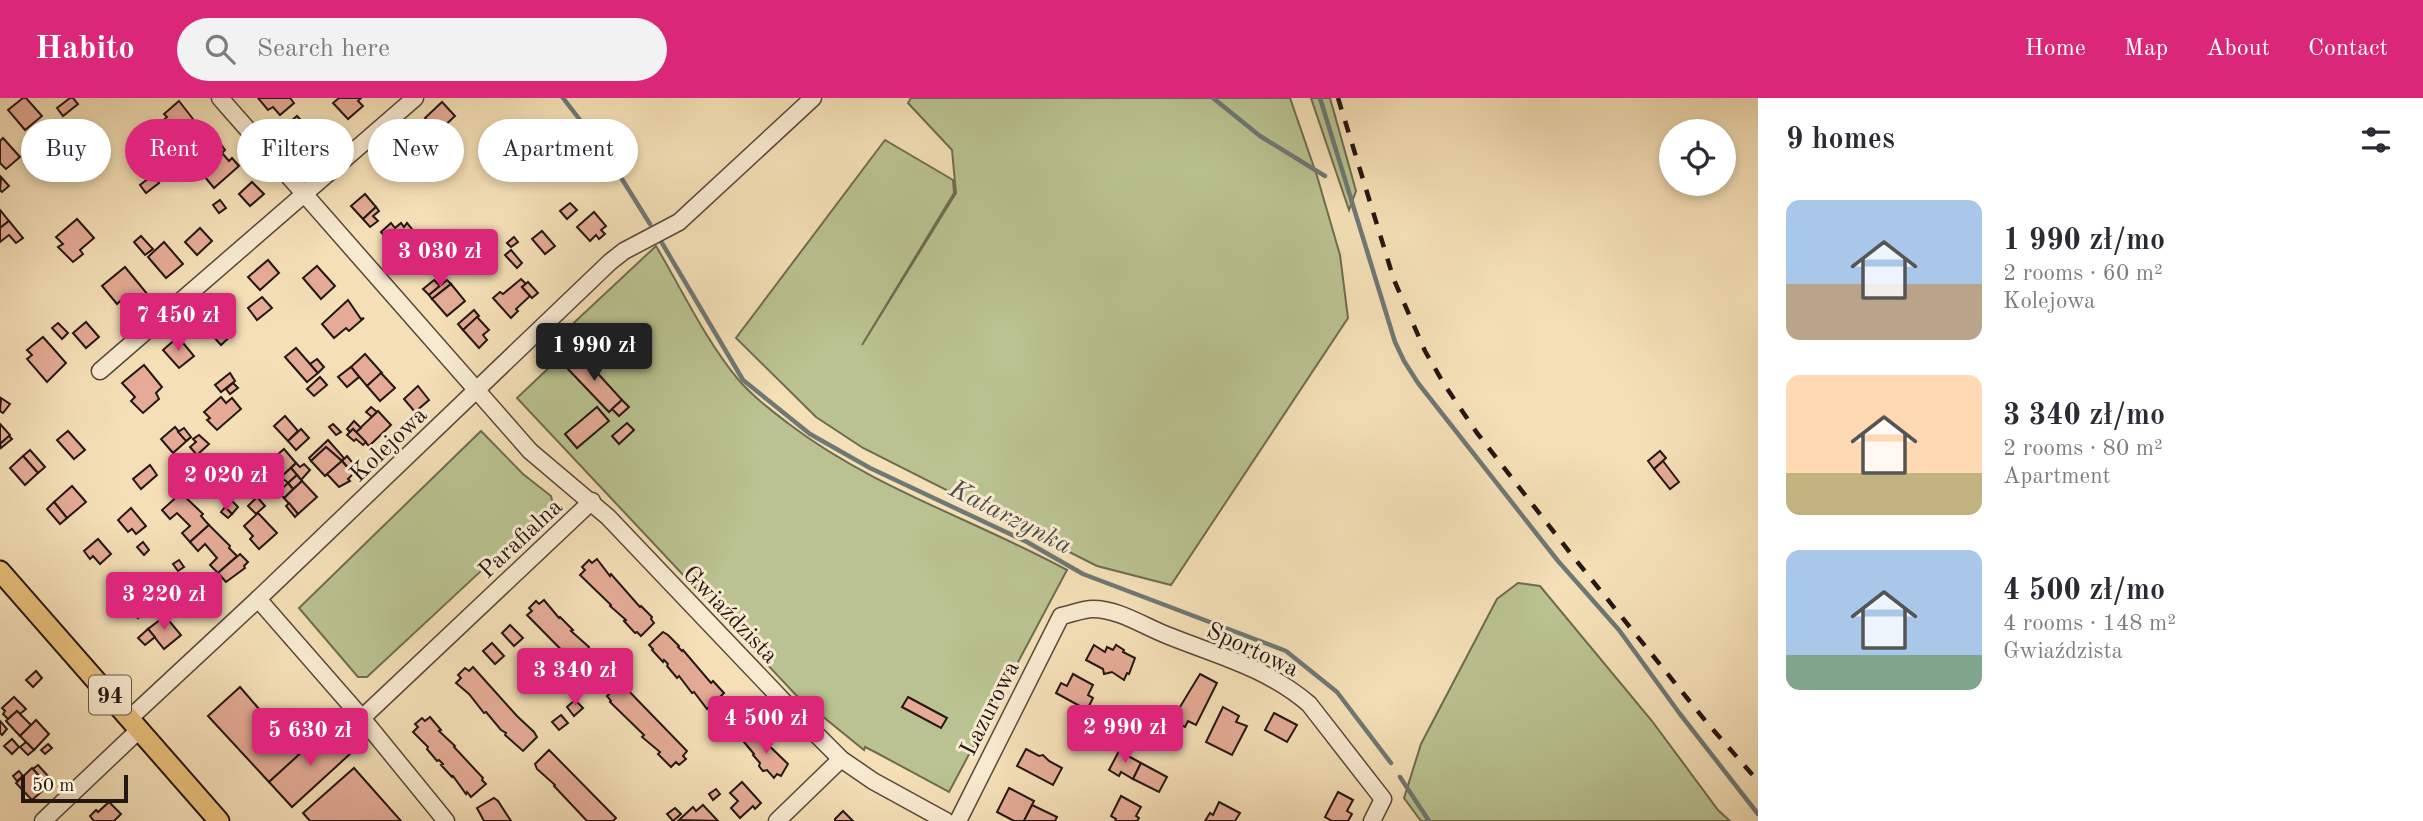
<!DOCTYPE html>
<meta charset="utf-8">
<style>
body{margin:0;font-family:"Old Standard TT",serif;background:#f2f2f3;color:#2b2b33;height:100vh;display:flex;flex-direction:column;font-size:26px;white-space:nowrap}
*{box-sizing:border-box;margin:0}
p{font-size:23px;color:#7c7c81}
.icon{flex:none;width:38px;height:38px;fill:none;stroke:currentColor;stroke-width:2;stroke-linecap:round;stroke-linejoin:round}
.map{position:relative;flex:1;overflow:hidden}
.sheet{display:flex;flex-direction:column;background:#fff;width:665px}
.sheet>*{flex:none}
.top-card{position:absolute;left:21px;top:21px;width:665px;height:63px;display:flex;gap:14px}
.controls{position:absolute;left:1659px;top:21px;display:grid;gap:14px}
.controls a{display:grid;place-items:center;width:77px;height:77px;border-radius:50%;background:#fff;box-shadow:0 4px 10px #0003;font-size:35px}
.scale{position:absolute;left:21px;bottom:18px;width:107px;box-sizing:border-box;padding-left:7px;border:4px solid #241611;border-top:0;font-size:19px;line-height:24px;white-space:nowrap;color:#241611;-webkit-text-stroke:5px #f8ead0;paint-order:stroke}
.price{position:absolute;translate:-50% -60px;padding:0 16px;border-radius:7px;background:#db2777;color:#fff;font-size:23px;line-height:46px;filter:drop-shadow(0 2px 4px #0008)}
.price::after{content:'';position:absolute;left:50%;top:42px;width:21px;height:16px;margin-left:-10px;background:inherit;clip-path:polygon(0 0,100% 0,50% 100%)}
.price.on{background:#222;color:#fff}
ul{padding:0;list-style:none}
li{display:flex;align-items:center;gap:21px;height:175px;padding:0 28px}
li span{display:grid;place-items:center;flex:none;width:196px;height:140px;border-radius:14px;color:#555}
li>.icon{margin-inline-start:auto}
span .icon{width:84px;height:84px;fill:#fffc;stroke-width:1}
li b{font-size:30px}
h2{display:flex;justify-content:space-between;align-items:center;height:84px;padding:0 28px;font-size:30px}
.chip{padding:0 24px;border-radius:32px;background:#fff;box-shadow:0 4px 10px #0003;font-size:24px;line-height:63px}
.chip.on{background:#db2777;color:#fff}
header{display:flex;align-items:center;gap:42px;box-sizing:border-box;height:98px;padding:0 35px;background:#db2777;color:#fff}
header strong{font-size:33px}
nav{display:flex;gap:38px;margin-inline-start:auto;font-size:24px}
.search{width:490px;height:63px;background:#f2f2f3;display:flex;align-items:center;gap:18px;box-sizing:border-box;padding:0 24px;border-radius:38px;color:#7c7c81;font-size:26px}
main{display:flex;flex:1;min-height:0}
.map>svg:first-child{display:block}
.green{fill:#b9c290;stroke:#6e6c50;stroke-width:2}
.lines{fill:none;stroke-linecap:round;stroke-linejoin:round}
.stream{stroke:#6e7875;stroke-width:4.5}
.building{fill:#e5ab96;stroke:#241611;stroke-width:2}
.minor-casing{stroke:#58483a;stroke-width:19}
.major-casing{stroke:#241611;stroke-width:23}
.minor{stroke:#f8ead0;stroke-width:16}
.major{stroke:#eac07b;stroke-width:19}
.rail{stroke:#241611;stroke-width:4.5;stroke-dasharray:12 12;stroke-linecap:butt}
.labels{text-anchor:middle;stroke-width:6;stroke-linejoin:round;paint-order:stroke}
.shield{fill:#f8ead0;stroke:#64564a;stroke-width:2}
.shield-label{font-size:23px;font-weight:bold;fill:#241611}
.street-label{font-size:24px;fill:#241611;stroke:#f8ead0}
.water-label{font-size:26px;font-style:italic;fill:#4f4f4b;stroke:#f8ead0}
</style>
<header>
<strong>Habito</strong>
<div class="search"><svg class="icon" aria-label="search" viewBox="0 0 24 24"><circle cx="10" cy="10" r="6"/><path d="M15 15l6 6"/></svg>Search here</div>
<nav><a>Home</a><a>Map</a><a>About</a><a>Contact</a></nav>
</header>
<main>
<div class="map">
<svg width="1758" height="723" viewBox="0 0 1758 723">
<rect width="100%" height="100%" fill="#f4dfb6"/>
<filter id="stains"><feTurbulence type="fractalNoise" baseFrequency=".00286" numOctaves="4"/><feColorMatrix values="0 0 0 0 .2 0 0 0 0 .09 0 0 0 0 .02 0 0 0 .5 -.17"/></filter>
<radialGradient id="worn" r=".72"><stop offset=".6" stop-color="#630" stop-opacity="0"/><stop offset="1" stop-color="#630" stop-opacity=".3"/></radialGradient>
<g class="green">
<polygon points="911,0 1290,0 1317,78 1340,157 1348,220 1171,487 1097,468 863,350 816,319 736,240 885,42 953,82 954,95 862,247 956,95 952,52 908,5"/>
<polygon points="1311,0 1330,0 1356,93 1349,112"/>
<path d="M 656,148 C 682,192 705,241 737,280 C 752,298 771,312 789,326 C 873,390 975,422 1067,472 L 949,694 L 875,654 L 865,649 L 864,652 L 795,596 L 517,300 L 555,264 L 555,260 L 548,252 L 549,248 Z"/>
<polygon points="481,333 523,376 551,398 553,406 367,579 358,579 299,510"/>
<polygon points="1518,485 1540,488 1652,623 1718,712 1730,723 1421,723 1404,700 1421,646 1497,501"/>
</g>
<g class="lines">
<g class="stream">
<polyline points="563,0 607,57 650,126"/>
<polyline points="1213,0 1260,38 1325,78"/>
<polyline points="1320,0 1395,244 1404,263 1418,285 1558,463 1619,532 1680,616 1758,716"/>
<polyline points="662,145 743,282 810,336 870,370 1027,444 1083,476 1286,553 1337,594 1391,665"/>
<polyline points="1400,679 1429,723"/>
</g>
</g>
<g class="building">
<polygon points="23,0 26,0 42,18 25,32 8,12"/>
<polygon points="70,0 73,0 78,6 63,18 57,10"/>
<polygon points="258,0 290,0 294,5 280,17 273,9 268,12"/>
<polygon points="339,0 361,0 358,3 363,8 348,21 333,5"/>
<polygon points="179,3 193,21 179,32 186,41 176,50 157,28 167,19 164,16"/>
<polygon points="442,4 455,18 438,34 425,20"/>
<polygon points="297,18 310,32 297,44 284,29"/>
<polygon points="525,24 533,31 537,38 526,52 522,52 514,58 513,56 503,64 495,54 504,46 502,44"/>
<polygon points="310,32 322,44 308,57 297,44"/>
<polygon points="3,40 20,59 6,71 0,65 0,43"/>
<polygon points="220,45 225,52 222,55 229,63 232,60 239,68 214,90 195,67"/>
<polygon points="33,56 42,67 36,72 26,61"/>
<polygon points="153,77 159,85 146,95 140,87"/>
<polygon points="1,79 9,88 2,94 0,92"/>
<polygon points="252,84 264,96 250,108 239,96"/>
<polygon points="365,96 376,109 363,121 351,108"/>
<polygon points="220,102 226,110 219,115 213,107"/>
<polygon points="570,105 577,112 567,121 560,113"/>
<polygon points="376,109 379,113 373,118 378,123 370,129 363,121"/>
<polygon points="0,112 9,123 0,130"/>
<polygon points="594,114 606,128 601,132 605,136 599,141 596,137 590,143 577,129"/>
<polygon points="77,121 94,140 80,152 83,156 73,164 58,149 63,146 56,139"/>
<polygon points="9,123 23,140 16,145 9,137 0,144 0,130"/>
<polygon points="391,125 395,130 401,125 404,129 407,125 415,135 407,142 413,149 401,158 381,134"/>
<polygon points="200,130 212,143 197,157 185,144"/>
<polygon points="542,133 555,148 545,156 532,141"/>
<polygon points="141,138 153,151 145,157 134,144"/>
<polygon points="514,139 518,144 511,149 507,145"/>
<polygon points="164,144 183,166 166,180 148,159"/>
<polygon points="511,152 522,165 517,170 505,157"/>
<polygon points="268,162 279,175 260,192 248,179"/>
<polygon points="317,168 335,188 321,201 303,180"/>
<polygon points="125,169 149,198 135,209 126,198 117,206 102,188"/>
<polygon points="521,181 526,186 522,189 530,198 516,211 518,213 511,220 493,200 500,194 503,196"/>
<polygon points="434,182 440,188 429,197 423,191"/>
<polygon points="447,182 451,186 432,201 429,197"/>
<polygon points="528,184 538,195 532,200 522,189"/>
<polygon points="451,186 465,203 447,218 432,201"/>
<polygon points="262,199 272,210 257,222 248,210"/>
<polygon points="348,202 361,221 364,220 349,233 346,230 334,240 322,226"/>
<polygon points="474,212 479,218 463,232 458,226"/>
<polygon points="477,219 489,232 483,237 487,242 479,250 463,232"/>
<polygon points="86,224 99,239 86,250 73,235"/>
<polygon points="58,225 68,235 62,241 52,230"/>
<polygon points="228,225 235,234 221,247 213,238"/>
<polygon points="43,239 66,265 47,284 27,261 32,257 27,252"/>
<polygon points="178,239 194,258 179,270 163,252"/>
<polygon points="296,250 318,275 307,284 285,259"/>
<polygon points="365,256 382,275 367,288 351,269"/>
<polygon points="580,256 622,302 609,314 566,269"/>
<polygon points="317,261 324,269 318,275 310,266"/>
<polygon points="144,267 162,289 156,295 159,301 143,315 131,303 135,299 122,285"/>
<polygon points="351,269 359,279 347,289 338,279"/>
<polygon points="230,275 235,283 221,294 215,287"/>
<polygon points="381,275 395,290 380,303 367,288"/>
<polygon points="320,279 327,287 314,298 307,291"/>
<polygon points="233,285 238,290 230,296 226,291"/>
<polygon points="418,288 429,302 415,314 404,301"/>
<polygon points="221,299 226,305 232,300 241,311 217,332 207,322 210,320 204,314"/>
<polygon points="1,300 10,306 3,315 0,313"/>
<polygon points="622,302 629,309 619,318 612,311"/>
<polygon points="371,309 377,314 372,319 366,314"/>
<polygon points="597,309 609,323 577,350 565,336"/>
<polygon points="378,313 391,327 369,348 356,334"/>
<polygon points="285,318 298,333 288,343 274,328"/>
<polygon points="354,323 361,330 356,334 353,331 350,334 347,331"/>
<polygon points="627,325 634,332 619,346 612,338"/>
<polygon points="0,326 10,337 0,346"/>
<polygon points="333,326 341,334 336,337 329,329"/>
<polygon points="175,329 181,336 184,333 190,340 173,355 161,341"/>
<polygon points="184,330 191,339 186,343 178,334"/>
<polygon points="301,331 309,340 296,352 288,343"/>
<polygon points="353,331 366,344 363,347 356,341 354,343 347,337"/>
<polygon points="68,333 85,352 74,361 57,342"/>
<polygon points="199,337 209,346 197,357 190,349 196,344 193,341"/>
<polygon points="9,338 12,341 1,350 0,346"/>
<polygon points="328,342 344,360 342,363 326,349 311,363 309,360"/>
<polygon points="326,349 342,363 325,378 311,363"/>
<polygon points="284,351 296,365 281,379 269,364"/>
<polygon points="30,352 45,369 38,375 23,358"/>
<polygon points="1660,353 1666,360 1654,371 1648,363"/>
<polygon points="23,358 38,375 25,387 10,370"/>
<polygon points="347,358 356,369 351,373 342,363"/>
<polygon points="342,363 353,376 348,381 350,383 339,389 327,376"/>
<polygon points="1663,363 1679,384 1670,391 1654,371"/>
<polygon points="296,365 300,369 304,366 310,372 301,382 291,370"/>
<polygon points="150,367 157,377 141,391 133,381"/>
<polygon points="291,370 297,377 288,385 281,379"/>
<polygon points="297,377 302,383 293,391 288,385"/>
<polygon points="302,383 317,399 298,416 284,400"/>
<polygon points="288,385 293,391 284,400 278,394"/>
<polygon points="72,388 86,404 67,420 54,404"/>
<polygon points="229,394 235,399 228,406 222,401"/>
<polygon points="181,395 203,416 201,418 209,427 190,444 182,435 190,428 177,415 170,421 162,412"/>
<polygon points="257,399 265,408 256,416 248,408"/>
<polygon points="232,403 238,409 232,416 225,409"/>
<polygon points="54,404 67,420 60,426 47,411"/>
<polygon points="289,405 298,416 295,419 286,408"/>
<polygon points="225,409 232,416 228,420 221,414"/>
<polygon points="131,410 146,428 136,436 132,431 128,434 118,422"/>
<polygon points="258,415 277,435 259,451 250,441 253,438 244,428"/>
<polygon points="209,427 230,448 229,450 237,458 218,475 210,467 217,460 205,446 198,453 190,444"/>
<polygon points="98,441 111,456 100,466 93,458 90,461 84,453"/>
<polygon points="143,444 149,452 144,457 137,449"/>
<polygon points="240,456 248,464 244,468 245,470 226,484 218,475"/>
<polygon points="597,461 610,478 611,476 640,509 641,508 652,519 651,521 654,525 641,538 637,534 635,535 624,523 626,522 610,508 611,507 580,477 585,472 582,469 589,462 592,465"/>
<polygon points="179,462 184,469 178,473 173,466"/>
<polygon points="137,482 156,504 138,520 118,498"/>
<polygon points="204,482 213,491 196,507 187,498"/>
<polygon points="124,486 128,490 118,498 115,494"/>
<polygon points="544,502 559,520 560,519 573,532 571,533 589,549 588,551 605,566 608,572 594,585 527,517 532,513 529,510 536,503 539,506"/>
<polygon points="165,518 181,537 164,551 148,531"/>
<polygon points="510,527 523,540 514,548 502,535"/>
<polygon points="148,531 155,539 145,547 138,540"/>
<polygon points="663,534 668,537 679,548 678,549 682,553 683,552 711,585 713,583 724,595 719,600 722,603 715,609 712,606 707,611 694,594 692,595 679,578 677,580 667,568 668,566 664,562 663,564 652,552 653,551 649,547"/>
<polygon points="492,545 504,558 495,566 483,553"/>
<polygon points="1094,547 1105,554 1107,549 1113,552 1116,547 1124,552 1123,554 1135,560 1129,576 1127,575 1124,582 1112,574 1104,576 1103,571 1086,562"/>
<polygon points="473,569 517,618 534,634 537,639 523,653 505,637 506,635 501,632 486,614 484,615 469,596 456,585 461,580 458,577 465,570 469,573"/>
<polygon points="36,573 42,580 33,589 26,582"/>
<polygon points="1073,576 1093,587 1088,597 1093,600 1087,612 1056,595 1061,585 1067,588"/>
<polygon points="1200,576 1217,585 1196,627 1188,623 1185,629 1172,622"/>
<polygon points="621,585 687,653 683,658 686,661 679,667 676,664 671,669 658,656 660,654 642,639 644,637 610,604 611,603 607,598"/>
<polygon points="240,589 299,657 269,684 208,618"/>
<polygon points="14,599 26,611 20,616 17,613 8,621 3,616 5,613 2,610"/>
<polygon points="908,599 947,620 941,630 902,609"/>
<polygon points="575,602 583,610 574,618 567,609"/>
<polygon points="748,608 754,614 749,618 743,612"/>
<polygon points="1223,609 1239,618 1236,624 1247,628 1232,657 1206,644"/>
<polygon points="17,613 31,627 20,638 6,623"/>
<polygon points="1274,615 1297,627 1287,644 1265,632"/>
<polygon points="561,617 568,625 559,632 552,624"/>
<polygon points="430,619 441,632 439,633 455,648 454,649 483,680 482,682 486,686 471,699 467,694 466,696 453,678 452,679 441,667 443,666 439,662 437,663 427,651 428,649 413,634 418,629 415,626 422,620 425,623"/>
<polygon points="36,622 49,636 34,652 20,638"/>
<polygon points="0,623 7,631 2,637 0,635"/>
<polygon points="327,631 350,656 292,709 269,684"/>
<polygon points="755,634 788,666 781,678 777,676 774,680 767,672 763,673 759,668 760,665 753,657 754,656 744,644"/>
<polygon points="12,641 19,649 12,656 4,648"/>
<polygon points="26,644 34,652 28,657 20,649"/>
<polygon points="48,646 52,650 45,656 41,652"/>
<polygon points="1026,651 1039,658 1043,657 1049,663 1062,670 1053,687 1017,668"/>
<polygon points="549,652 616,720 613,723 587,723 554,688 555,687 537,671 535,666"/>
<polygon points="1119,653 1141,665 1133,681 1121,674 1119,678 1109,672"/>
<polygon points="1141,665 1167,679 1159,694 1133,681"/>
<polygon points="38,667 48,678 43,683 33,671"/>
<polygon points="32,670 48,688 32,702 16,685"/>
<polygon points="354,670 401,723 310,723 303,715"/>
<polygon points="19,673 23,678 17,683 13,678"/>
<polygon points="742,684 761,705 755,711 753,708 740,720 731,710 738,703 730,695"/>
<polygon points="1009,690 1034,703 1024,723 1014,723 997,714"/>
<polygon points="716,691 720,696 713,702 709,696"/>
<polygon points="1338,694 1353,702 1347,713 1352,716 1348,723 1332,723 1325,719"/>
<polygon points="1121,698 1141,709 1136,718 1139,720 1137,723 1115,723 1116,721 1111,718"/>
<polygon points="494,700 498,703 511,723 484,723 477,710"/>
<polygon points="109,704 121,716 114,723 94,723 90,718 96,712 98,714"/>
<polygon points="1219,704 1240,715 1235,723 1205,723 1210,715 1213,717"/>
<polygon points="703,707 718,723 679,722 693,709 696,713"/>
<polygon points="1032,707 1057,719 1055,723 1024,723"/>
<polygon points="675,710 681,716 673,723 667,716"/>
<polygon points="843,713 853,723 835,723 835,721"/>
</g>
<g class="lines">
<g class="minor-casing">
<g id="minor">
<polyline points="220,0 530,353 608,419 788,608 841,661 873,683 946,723"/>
<polyline points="100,273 415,0"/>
<polyline points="258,501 362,620 446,723"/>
<polyline points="130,620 258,501 610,164 624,153 679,124 813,0"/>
<polyline points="362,620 592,403"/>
<polyline points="43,723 140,631"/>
<polyline points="777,723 841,661"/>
<path d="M 958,723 L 1061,518 C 1071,516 1083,511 1093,511 C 1119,511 1145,529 1169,538 C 1219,558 1267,570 1309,606 L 1383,701 L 1372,723"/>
</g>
</g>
<g class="major-casing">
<polyline id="major" points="0,473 219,723"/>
</g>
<use href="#minor" class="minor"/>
<use href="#major" class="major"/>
<polyline class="rail" points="1338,0 1394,182 1425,253 1444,286 1477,335 1571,456 1708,626 1758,683"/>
</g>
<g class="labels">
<rect class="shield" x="89" y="577.5" width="42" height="39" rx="5"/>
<g class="shield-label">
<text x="110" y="605">94</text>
</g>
<g class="street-label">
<text transform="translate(388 346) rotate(-44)" y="8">Kolejowa</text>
<text transform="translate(520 440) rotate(-43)" y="8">Parafialna</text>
<text transform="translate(731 516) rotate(46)" y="8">Gwiaździsta</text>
<text transform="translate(1253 551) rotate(25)" y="8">Sportowa</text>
<text transform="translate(989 610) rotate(-63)" y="8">Lazurowa</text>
</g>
<g class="water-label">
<text transform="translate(1011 418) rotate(27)" y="9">Katarzynka</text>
</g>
</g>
<rect width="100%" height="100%" filter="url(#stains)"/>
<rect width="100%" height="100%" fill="url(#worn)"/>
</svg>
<div class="controls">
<a><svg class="icon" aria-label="locate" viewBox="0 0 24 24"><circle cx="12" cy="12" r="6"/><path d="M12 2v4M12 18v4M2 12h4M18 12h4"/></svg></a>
</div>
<div class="scale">50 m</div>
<b class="price" style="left:440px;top:191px">3 030 zł</b>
<b class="price" style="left:178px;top:255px">7 450 zł</b>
<b class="price on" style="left:594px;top:285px">1 990 zł</b>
<b class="price" style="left:226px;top:415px">2 020 zł</b>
<b class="price" style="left:164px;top:534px">3 220 zł</b>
<b class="price" style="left:575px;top:610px">3 340 zł</b>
<b class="price" style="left:766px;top:658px">4 500 zł</b>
<b class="price" style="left:1125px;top:667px">2 990 zł</b>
<b class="price" style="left:310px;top:670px">5 630 zł</b>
<div class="top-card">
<a class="chip">Buy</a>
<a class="chip on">Rent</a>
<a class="chip">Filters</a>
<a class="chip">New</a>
<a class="chip">Apartment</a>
</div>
</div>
<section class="sheet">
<h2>9 homes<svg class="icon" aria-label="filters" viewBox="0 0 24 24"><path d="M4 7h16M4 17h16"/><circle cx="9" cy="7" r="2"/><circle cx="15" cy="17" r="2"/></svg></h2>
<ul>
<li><span style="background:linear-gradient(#a9c7e8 60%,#b9a48a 0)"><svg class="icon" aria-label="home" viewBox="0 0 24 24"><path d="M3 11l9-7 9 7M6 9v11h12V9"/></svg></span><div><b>1 990 zł/mo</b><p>2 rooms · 60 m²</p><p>Kolejowa</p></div></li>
<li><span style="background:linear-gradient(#ffd9b3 70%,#c2b280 0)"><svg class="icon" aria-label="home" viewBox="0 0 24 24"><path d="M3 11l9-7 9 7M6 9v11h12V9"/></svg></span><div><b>3 340 zł/mo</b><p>2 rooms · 80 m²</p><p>Apartment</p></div></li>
<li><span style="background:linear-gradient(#a9c7e8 75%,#7fa58c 0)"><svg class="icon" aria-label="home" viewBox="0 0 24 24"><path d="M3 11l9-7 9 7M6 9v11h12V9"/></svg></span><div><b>4 500 zł/mo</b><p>4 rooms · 148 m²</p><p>Gwiaździsta</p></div></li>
</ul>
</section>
</main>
